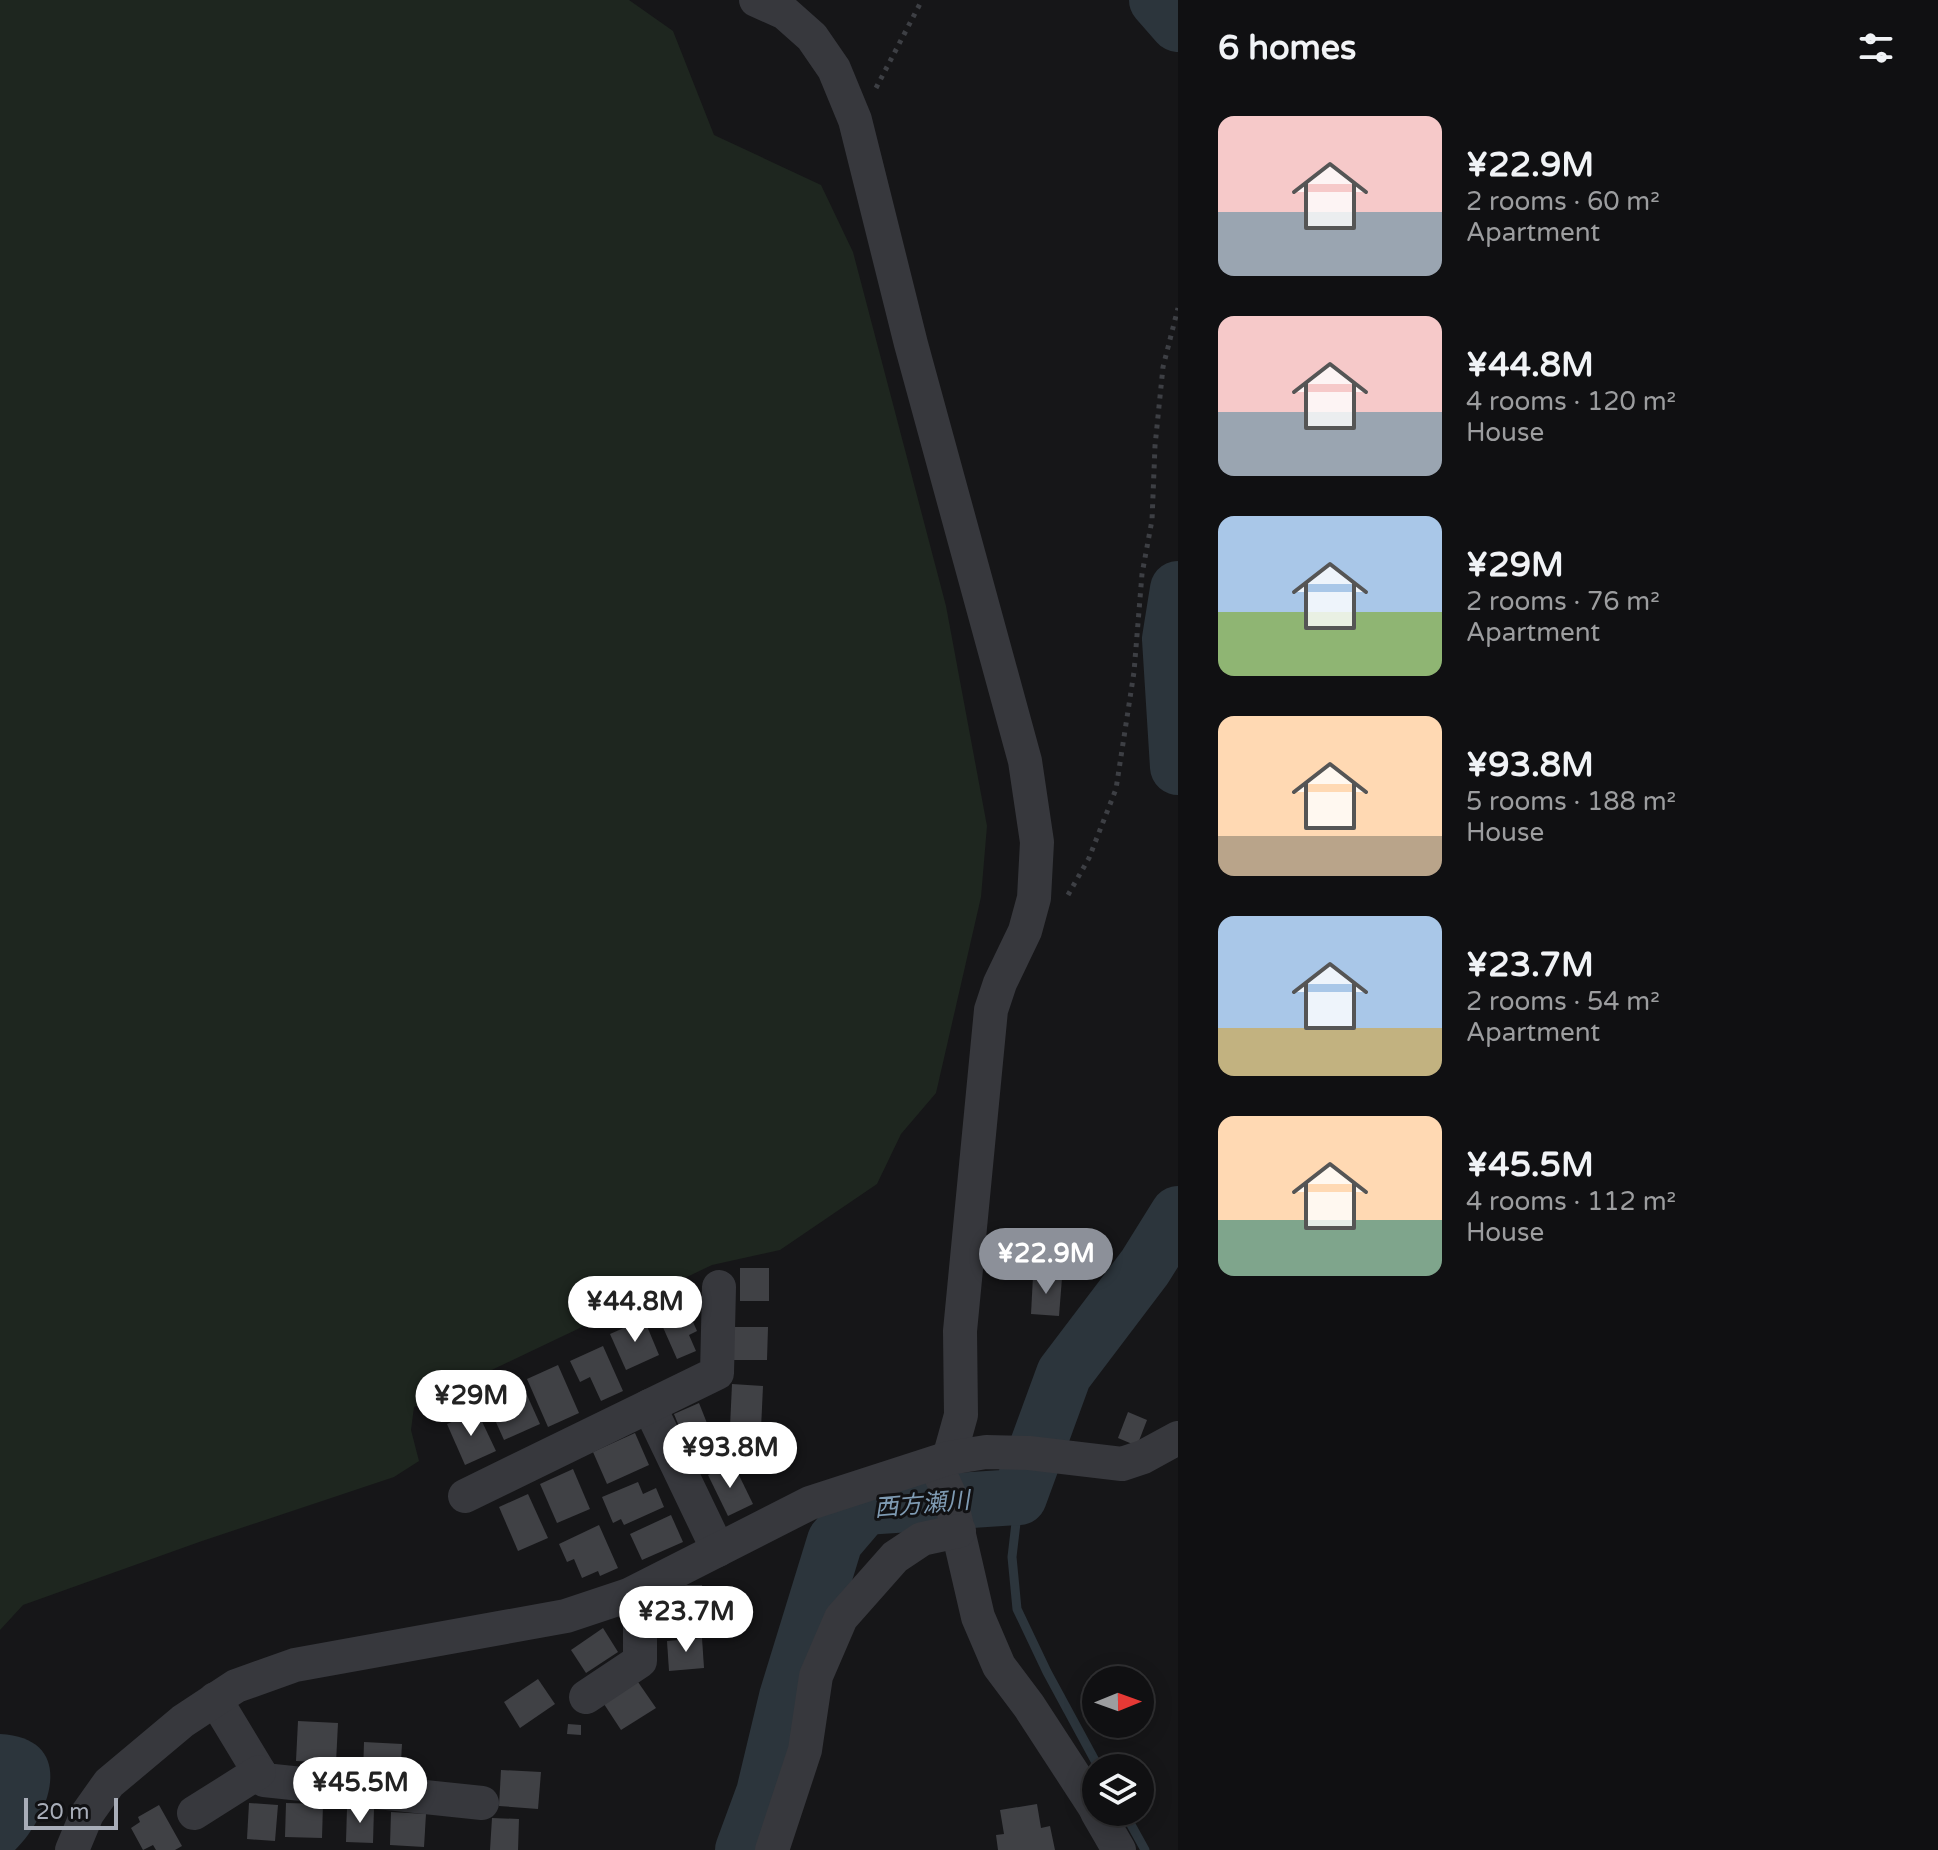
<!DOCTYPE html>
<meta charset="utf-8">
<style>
body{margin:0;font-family:"Varela Round","Noto Sans JP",sans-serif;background:#1e1e20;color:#f1f3f6;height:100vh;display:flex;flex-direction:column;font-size:30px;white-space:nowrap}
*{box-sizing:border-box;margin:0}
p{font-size:26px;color:#9c9d9f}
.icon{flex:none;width:44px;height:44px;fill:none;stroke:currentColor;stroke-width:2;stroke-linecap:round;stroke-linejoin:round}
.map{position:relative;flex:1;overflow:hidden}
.details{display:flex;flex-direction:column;background:#101012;width:760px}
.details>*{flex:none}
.needle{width:52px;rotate:89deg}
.controls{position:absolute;left:1082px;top:1666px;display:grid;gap:16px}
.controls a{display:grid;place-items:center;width:72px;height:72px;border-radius:50%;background:#101012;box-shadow:0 4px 20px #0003,0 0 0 2px #303032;font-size:40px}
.scale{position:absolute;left:24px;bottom:20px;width:94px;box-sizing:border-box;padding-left:8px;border:4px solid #a8adb8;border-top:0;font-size:22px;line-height:28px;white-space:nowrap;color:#a8adb8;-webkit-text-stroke:6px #111113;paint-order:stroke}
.price{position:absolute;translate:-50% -68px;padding:0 18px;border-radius:28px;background:#fff;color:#222;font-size:26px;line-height:52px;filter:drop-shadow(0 2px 4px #0008)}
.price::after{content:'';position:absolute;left:50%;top:48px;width:24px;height:18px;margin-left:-12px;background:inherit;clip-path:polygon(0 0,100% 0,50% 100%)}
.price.on{background:#8c9099;color:#fff}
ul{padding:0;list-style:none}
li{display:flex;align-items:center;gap:24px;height:200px;padding:0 40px}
li span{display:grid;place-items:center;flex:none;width:224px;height:160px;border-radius:16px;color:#555}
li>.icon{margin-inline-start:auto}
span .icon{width:96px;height:96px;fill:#fffc;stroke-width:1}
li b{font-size:34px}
h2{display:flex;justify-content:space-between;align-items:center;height:96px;padding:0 40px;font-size:34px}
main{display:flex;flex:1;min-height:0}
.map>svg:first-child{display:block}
.green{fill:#1e261f}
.water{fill:#2c353c}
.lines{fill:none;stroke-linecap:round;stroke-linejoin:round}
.stream{stroke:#2c353c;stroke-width:9}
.river{stroke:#2c353c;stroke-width:56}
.building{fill:#404145}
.path{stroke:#3d3f44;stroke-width:5;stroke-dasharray:4 6;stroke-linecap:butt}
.street{stroke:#37383d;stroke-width:34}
.labels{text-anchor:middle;stroke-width:6;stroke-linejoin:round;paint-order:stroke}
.water-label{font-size:24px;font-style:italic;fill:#7f9bb3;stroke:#111113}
</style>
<main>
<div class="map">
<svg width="1178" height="1850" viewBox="0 0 1178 1850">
<rect width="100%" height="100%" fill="#161618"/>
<polygon class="green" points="0,0 629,0 673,31 714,135 821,185 853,252 946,606 987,826 981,897 936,1093 901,1134 877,1184 780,1250 712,1265 414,1407 411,1430 419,1461 394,1477 202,1541 23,1605 0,1630"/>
<path class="water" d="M 0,1734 C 77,1738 52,1813 15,1850 L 0,1850 Z"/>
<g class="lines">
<g class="stream">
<polyline points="1019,1497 1012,1557 1017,1609 1047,1672 1099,1768"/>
<polyline points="1124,1812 1145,1850"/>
</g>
<g class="river">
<polyline points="1157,0 1178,24"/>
<polyline points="1178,589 1170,639 1178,767"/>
<polyline points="743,1850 764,1793 787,1697 835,1541 864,1507 1019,1497 1064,1374 1145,1267 1178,1214"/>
</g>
</g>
<g class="building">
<rect x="740" y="1268" width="29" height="33"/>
<polygon points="1033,1276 1062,1278 1059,1316 1031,1314"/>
<polygon points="685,1304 697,1331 689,1335 696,1351 677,1359 658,1316"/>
<polygon points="644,1319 659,1355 626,1370 610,1334"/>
<polygon points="732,1327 768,1327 767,1360 732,1360"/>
<polygon points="603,1346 623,1391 601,1401 590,1377 580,1382 570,1361"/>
<polygon points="558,1365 579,1413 548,1427 527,1379"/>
<polygon points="522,1384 540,1424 504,1440 486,1400"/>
<polygon points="732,1384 763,1386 761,1429 730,1427"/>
<polygon points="699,1403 718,1451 693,1461 674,1414"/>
<polygon points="477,1411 496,1451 465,1465 447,1424"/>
<polygon points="1128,1412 1147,1420 1137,1446 1118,1438"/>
<polygon points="635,1433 649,1465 607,1484 593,1452"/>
<polygon points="733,1463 753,1504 728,1516 708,1475"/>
<polygon points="573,1469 590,1509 557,1523 540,1484"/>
<polygon points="638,1482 643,1494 656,1488 664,1507 624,1525 621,1519 613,1523 602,1497"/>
<polygon points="528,1494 548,1538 518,1551 499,1507"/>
<polygon points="671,1515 683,1542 642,1560 630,1534"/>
<polygon points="599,1525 618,1568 600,1576 598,1571 582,1578 574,1559 567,1562 559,1544"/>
<polygon points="684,1585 702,1585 705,1627 667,1629 666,1602 671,1602 670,1592 684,1592"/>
<polygon points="603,1628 618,1652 586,1673 571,1650"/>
<polygon points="702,1638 704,1668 669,1671 667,1641"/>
<polygon points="538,1679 555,1704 520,1728 504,1702"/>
<polygon points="638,1682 656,1708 621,1730 604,1704"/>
<polygon points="298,1721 338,1723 336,1763 296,1761"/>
<polygon points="568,1724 581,1725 581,1735 567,1734"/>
<polygon points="364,1742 402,1744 400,1778 363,1776"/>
<polygon points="501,1770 541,1772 538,1809 499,1806"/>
<polygon points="249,1803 278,1805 275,1841 247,1839"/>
<polygon points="286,1803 323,1804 322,1838 285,1837"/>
<polygon points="1037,1804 1041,1828 1050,1826 1055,1850 998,1850 996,1835 1004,1834 1000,1810"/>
<polygon points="159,1805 182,1846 175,1850 156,1850 153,1845 143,1850 131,1828 140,1822 138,1817"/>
<polygon points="347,1808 374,1808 373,1843 346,1842"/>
<polygon points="391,1812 426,1814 424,1847 390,1845"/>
<polygon points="492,1818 519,1819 518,1850 490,1850"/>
</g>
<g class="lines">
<g class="path">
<polyline points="876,88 922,0"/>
<polyline points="1068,895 1089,858 1116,789 1134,672 1142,574 1152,520 1155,446 1163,367 1178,308"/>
</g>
<g class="street">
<polyline points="756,0 785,13 812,37 834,69 855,120 911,344 1025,761 1037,842 1034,898 1025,931 1000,983 991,1010 960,1331 961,1415 949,1458"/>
<polyline points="649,1406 718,1550"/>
<polyline points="935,1463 950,1496 978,1617 999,1666 1029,1706 1096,1809"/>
<polyline points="465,1496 717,1373 719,1287"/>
<polyline points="586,1697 640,1661 640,1620 629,1595"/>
<polyline points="215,1699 264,1780 482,1803"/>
<polyline points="1097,1812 1119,1850"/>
<polyline points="194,1813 259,1772"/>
<polyline points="72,1850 87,1814 109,1783 183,1721 236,1686 295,1665 566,1616 629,1595 810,1503 949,1458 986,1452 1029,1453 1122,1464 1143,1457 1178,1438"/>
<polyline points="772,1850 805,1750 816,1676 841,1618 895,1557 922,1539 959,1531"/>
</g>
</g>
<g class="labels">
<g class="water-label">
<text transform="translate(922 1504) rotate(-5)" y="8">西方瀬川</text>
</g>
</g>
</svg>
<div class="controls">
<a><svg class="needle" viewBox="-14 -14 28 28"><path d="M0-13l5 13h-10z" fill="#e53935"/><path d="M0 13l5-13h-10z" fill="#9c9d9f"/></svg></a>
<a><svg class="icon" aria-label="layers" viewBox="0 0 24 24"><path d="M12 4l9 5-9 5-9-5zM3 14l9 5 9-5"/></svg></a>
</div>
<div class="scale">20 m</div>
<b class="price on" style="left:1046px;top:1296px">¥22.9M</b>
<b class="price" style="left:635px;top:1344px">¥44.8M</b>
<b class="price" style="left:471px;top:1438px">¥29M</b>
<b class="price" style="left:730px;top:1490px">¥93.8M</b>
<b class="price" style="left:686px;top:1654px">¥23.7M</b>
<b class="price" style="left:360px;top:1825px">¥45.5M</b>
</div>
<section class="details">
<h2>6 homes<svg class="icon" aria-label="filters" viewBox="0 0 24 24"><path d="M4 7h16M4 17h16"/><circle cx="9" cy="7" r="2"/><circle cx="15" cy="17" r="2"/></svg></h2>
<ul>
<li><span style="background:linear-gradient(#f6c9c9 60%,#9aa5b1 0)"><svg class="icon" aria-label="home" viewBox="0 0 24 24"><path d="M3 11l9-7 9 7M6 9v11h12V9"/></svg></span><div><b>¥22.9M</b><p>2 rooms · 60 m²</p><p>Apartment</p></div></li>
<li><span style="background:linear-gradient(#f6c9c9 60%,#9aa5b1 0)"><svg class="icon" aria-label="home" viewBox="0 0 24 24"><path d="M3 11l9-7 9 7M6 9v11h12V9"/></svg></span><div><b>¥44.8M</b><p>4 rooms · 120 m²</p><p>House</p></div></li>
<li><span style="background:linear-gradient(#a9c7e8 60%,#8fb573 0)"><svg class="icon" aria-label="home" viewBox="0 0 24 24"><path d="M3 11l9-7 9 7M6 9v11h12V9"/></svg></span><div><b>¥29M</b><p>2 rooms · 76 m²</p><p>Apartment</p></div></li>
<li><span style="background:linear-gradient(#ffd9b3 75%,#b9a48a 0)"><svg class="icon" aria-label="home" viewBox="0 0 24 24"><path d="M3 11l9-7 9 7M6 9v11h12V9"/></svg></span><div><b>¥93.8M</b><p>5 rooms · 188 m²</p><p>House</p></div></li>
<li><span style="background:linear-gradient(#a9c7e8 70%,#c2b280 0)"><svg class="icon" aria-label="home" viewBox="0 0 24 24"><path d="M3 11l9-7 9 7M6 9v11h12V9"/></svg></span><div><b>¥23.7M</b><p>2 rooms · 54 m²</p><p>Apartment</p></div></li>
<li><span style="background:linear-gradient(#ffd9b3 65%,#7fa58c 0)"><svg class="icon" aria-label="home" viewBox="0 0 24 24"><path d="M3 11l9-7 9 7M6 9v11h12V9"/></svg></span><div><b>¥45.5M</b><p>4 rooms · 112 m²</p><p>House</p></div></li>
</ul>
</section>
</main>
